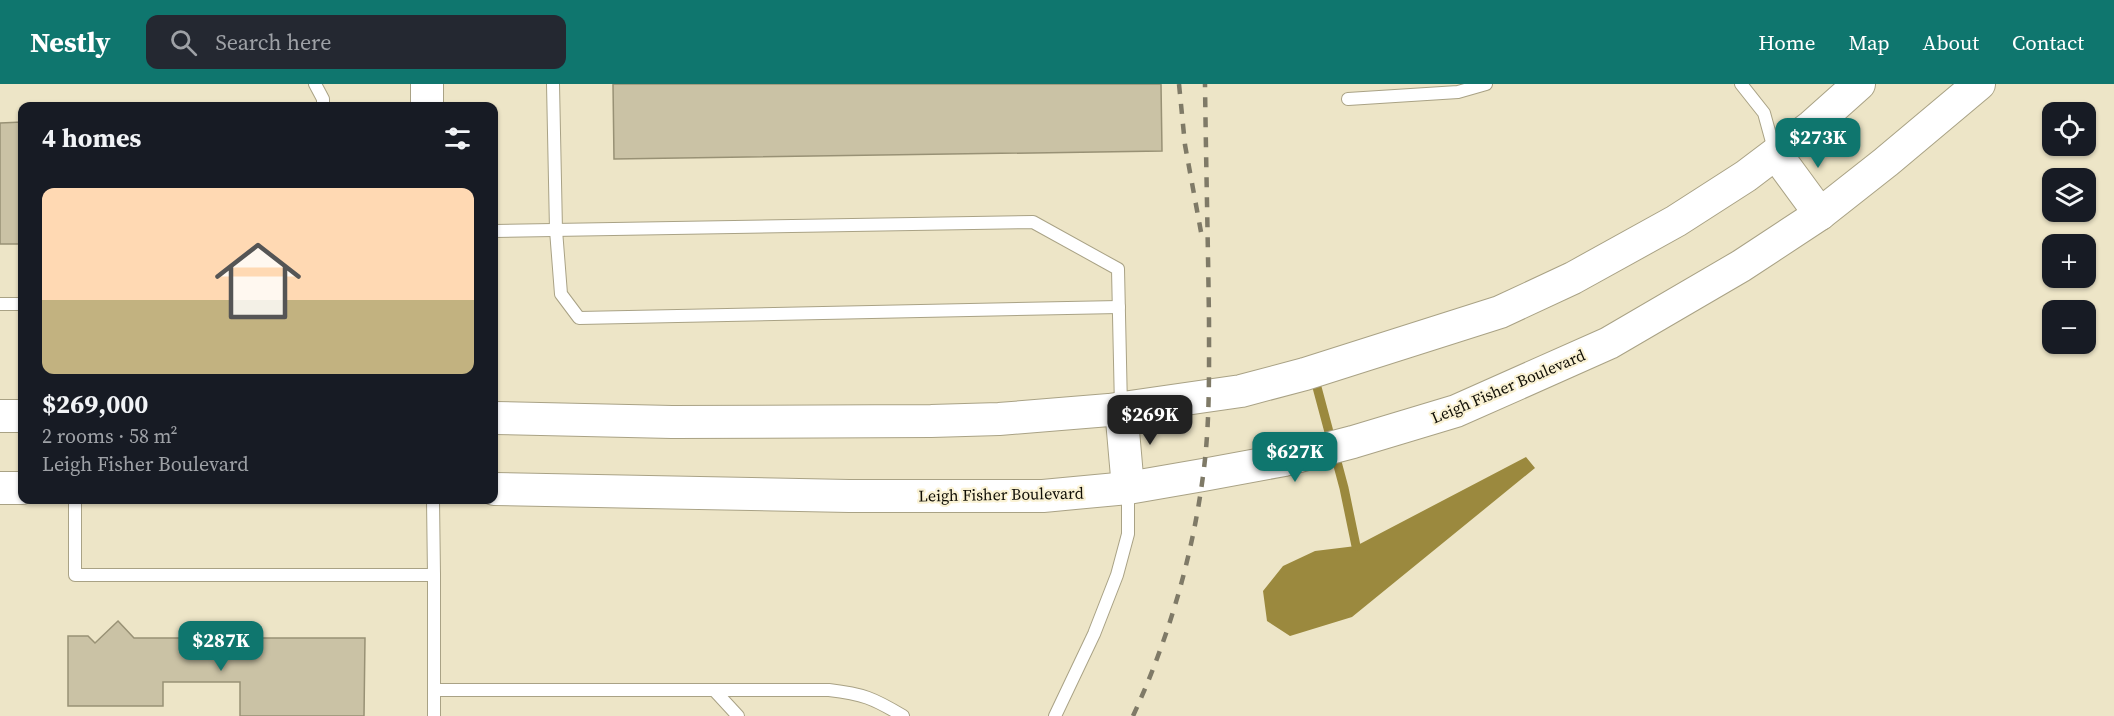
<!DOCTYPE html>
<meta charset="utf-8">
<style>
body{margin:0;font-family:"Source Serif 4",serif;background:#242831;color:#f1f3f6;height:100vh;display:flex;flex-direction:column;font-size:22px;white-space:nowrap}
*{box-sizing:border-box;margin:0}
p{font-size:20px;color:#9ea1a6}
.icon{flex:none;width:33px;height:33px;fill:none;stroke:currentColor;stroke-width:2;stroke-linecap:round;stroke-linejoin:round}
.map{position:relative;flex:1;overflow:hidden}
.sheet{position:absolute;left:18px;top:18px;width:480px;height:402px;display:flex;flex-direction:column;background:#171b24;border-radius:12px;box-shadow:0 2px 4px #0004}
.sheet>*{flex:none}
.fabs{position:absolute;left:2042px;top:18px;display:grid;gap:12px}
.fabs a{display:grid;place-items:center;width:54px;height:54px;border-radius:12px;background:#171b24;box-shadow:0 2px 4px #0004;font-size:30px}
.price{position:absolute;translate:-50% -51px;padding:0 14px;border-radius:12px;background:#0f766e;color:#fff;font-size:20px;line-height:39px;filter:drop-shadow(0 2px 3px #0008)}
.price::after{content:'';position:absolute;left:50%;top:36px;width:18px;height:14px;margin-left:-9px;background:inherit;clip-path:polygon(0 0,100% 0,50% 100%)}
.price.current{background:#222;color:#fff}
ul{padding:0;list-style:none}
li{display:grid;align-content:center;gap:12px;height:318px;padding:0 24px}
li span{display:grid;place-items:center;height:186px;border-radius:12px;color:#555}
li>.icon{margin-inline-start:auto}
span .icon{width:108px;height:108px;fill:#fffc;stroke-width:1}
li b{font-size:26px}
h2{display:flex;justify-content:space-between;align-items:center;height:72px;padding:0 24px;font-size:26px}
header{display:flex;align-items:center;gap:36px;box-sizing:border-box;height:84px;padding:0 30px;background:#0f766e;color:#fff}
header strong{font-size:28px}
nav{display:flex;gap:33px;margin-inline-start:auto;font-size:21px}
.search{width:420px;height:54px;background:#242831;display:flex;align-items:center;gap:15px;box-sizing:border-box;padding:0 21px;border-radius:12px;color:#9ea1a6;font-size:22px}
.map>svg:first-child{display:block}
.water{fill:#9b893e}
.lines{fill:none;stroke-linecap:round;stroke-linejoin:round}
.stream{stroke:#9b893e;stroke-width:9}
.building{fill:#cac2a5;stroke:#989175;stroke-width:1.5}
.service-casing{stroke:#a9a285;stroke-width:14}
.tertiary-casing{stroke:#a9a285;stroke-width:34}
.service{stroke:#fff;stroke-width:12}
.tertiary{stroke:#fff;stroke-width:32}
.rail{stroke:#7f7a67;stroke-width:4.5;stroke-dasharray:10 10;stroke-linecap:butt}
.labels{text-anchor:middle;stroke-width:4.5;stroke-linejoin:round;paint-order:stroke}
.street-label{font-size:16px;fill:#0f0d04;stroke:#faf2d4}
</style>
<header>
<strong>Nestly</strong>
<div class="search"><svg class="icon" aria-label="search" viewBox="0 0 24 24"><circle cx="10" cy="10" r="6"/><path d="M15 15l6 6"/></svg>Search here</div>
<nav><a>Home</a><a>Map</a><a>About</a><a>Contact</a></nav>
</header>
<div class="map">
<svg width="2114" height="632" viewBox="0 0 2114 632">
<rect width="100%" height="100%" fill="#ede5c7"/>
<polygon class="water" points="1526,373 1535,384 1352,533 1290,552 1267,537 1263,507 1283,482 1315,467 1356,462"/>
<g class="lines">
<polyline class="stream" points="1314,292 1344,404 1356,462"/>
</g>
<g class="building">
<polygon points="613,0 1161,0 1162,67 614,75"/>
<polygon points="22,38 22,160 0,160 0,39"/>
<polygon points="118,537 134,554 365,554 364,632 240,632 240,598 163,598 163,622 68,622 68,552 88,552 95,559"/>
</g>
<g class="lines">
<g class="service-casing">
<g id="service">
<polyline points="315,0 323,15 323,22"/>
<polyline points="553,0 556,146 561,210 579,234 1119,223"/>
<polyline points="1741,0 1764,29 1775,69"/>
<polyline points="1348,15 1458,8 1486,0"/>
<polyline points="494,147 1033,138 1118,185 1121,324"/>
<polyline points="0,220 22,220"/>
<polyline points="75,416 75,491 434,491 433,416"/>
<polyline points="434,491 434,632"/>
<path d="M 434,606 L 829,606 C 863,610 873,614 903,632"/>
<polyline points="714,606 738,632"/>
<polyline points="1055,632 1094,550 1117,491 1128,450 1128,405"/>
</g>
</g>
<g class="tertiary-casing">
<g id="tertiary">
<polyline points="427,0 427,22"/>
<polyline points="1776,70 1820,130"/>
<polyline points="1121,324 1128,404"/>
<polyline points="0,332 22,332"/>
<polyline points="494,334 672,338 931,337 999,335 1109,326 1241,307 1305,290 1500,228 1573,194 1676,137 1746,92 1812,42 1859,0"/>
<polyline points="0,404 22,404"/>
<polyline points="494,405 849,412 1043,412 1128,404 1203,391 1284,376 1353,358 1456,327 1609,259 1741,182 1820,130 1886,78 1979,0"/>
</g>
</g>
<use href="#service" class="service"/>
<use href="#tertiary" class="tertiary"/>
<g class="rail">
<polyline points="1179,0 1185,61 1201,148"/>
<path d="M 1133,632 C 1168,556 1192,475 1203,392 C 1210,341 1209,289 1209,237 C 1208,158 1206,79 1205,0"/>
</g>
</g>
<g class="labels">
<g class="street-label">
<text transform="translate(1508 302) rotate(-23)" y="6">Leigh Fisher Boulevard</text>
<text transform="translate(1001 410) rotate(-1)" y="6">Leigh Fisher Boulevard</text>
</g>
</g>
</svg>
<div class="fabs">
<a><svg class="icon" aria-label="locate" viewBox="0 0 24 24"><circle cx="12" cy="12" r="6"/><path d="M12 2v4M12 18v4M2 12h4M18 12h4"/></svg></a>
<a><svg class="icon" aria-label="layers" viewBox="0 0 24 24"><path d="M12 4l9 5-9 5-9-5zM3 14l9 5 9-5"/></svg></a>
<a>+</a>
<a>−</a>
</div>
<b class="price" style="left:1818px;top:85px">$273K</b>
<b class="price current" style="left:1150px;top:362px">$269K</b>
<b class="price" style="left:1295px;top:399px">$627K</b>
<b class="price" style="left:221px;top:588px">$287K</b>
<section class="sheet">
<h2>4 homes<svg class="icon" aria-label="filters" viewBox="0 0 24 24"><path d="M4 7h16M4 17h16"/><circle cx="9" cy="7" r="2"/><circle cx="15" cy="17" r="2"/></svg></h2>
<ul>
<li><span style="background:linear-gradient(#ffd9b3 60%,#c2b280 0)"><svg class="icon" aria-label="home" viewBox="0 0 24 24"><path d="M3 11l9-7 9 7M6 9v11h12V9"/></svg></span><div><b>$269,000</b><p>2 rooms · 58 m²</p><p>Leigh Fisher Boulevard</p></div></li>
</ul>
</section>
</div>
